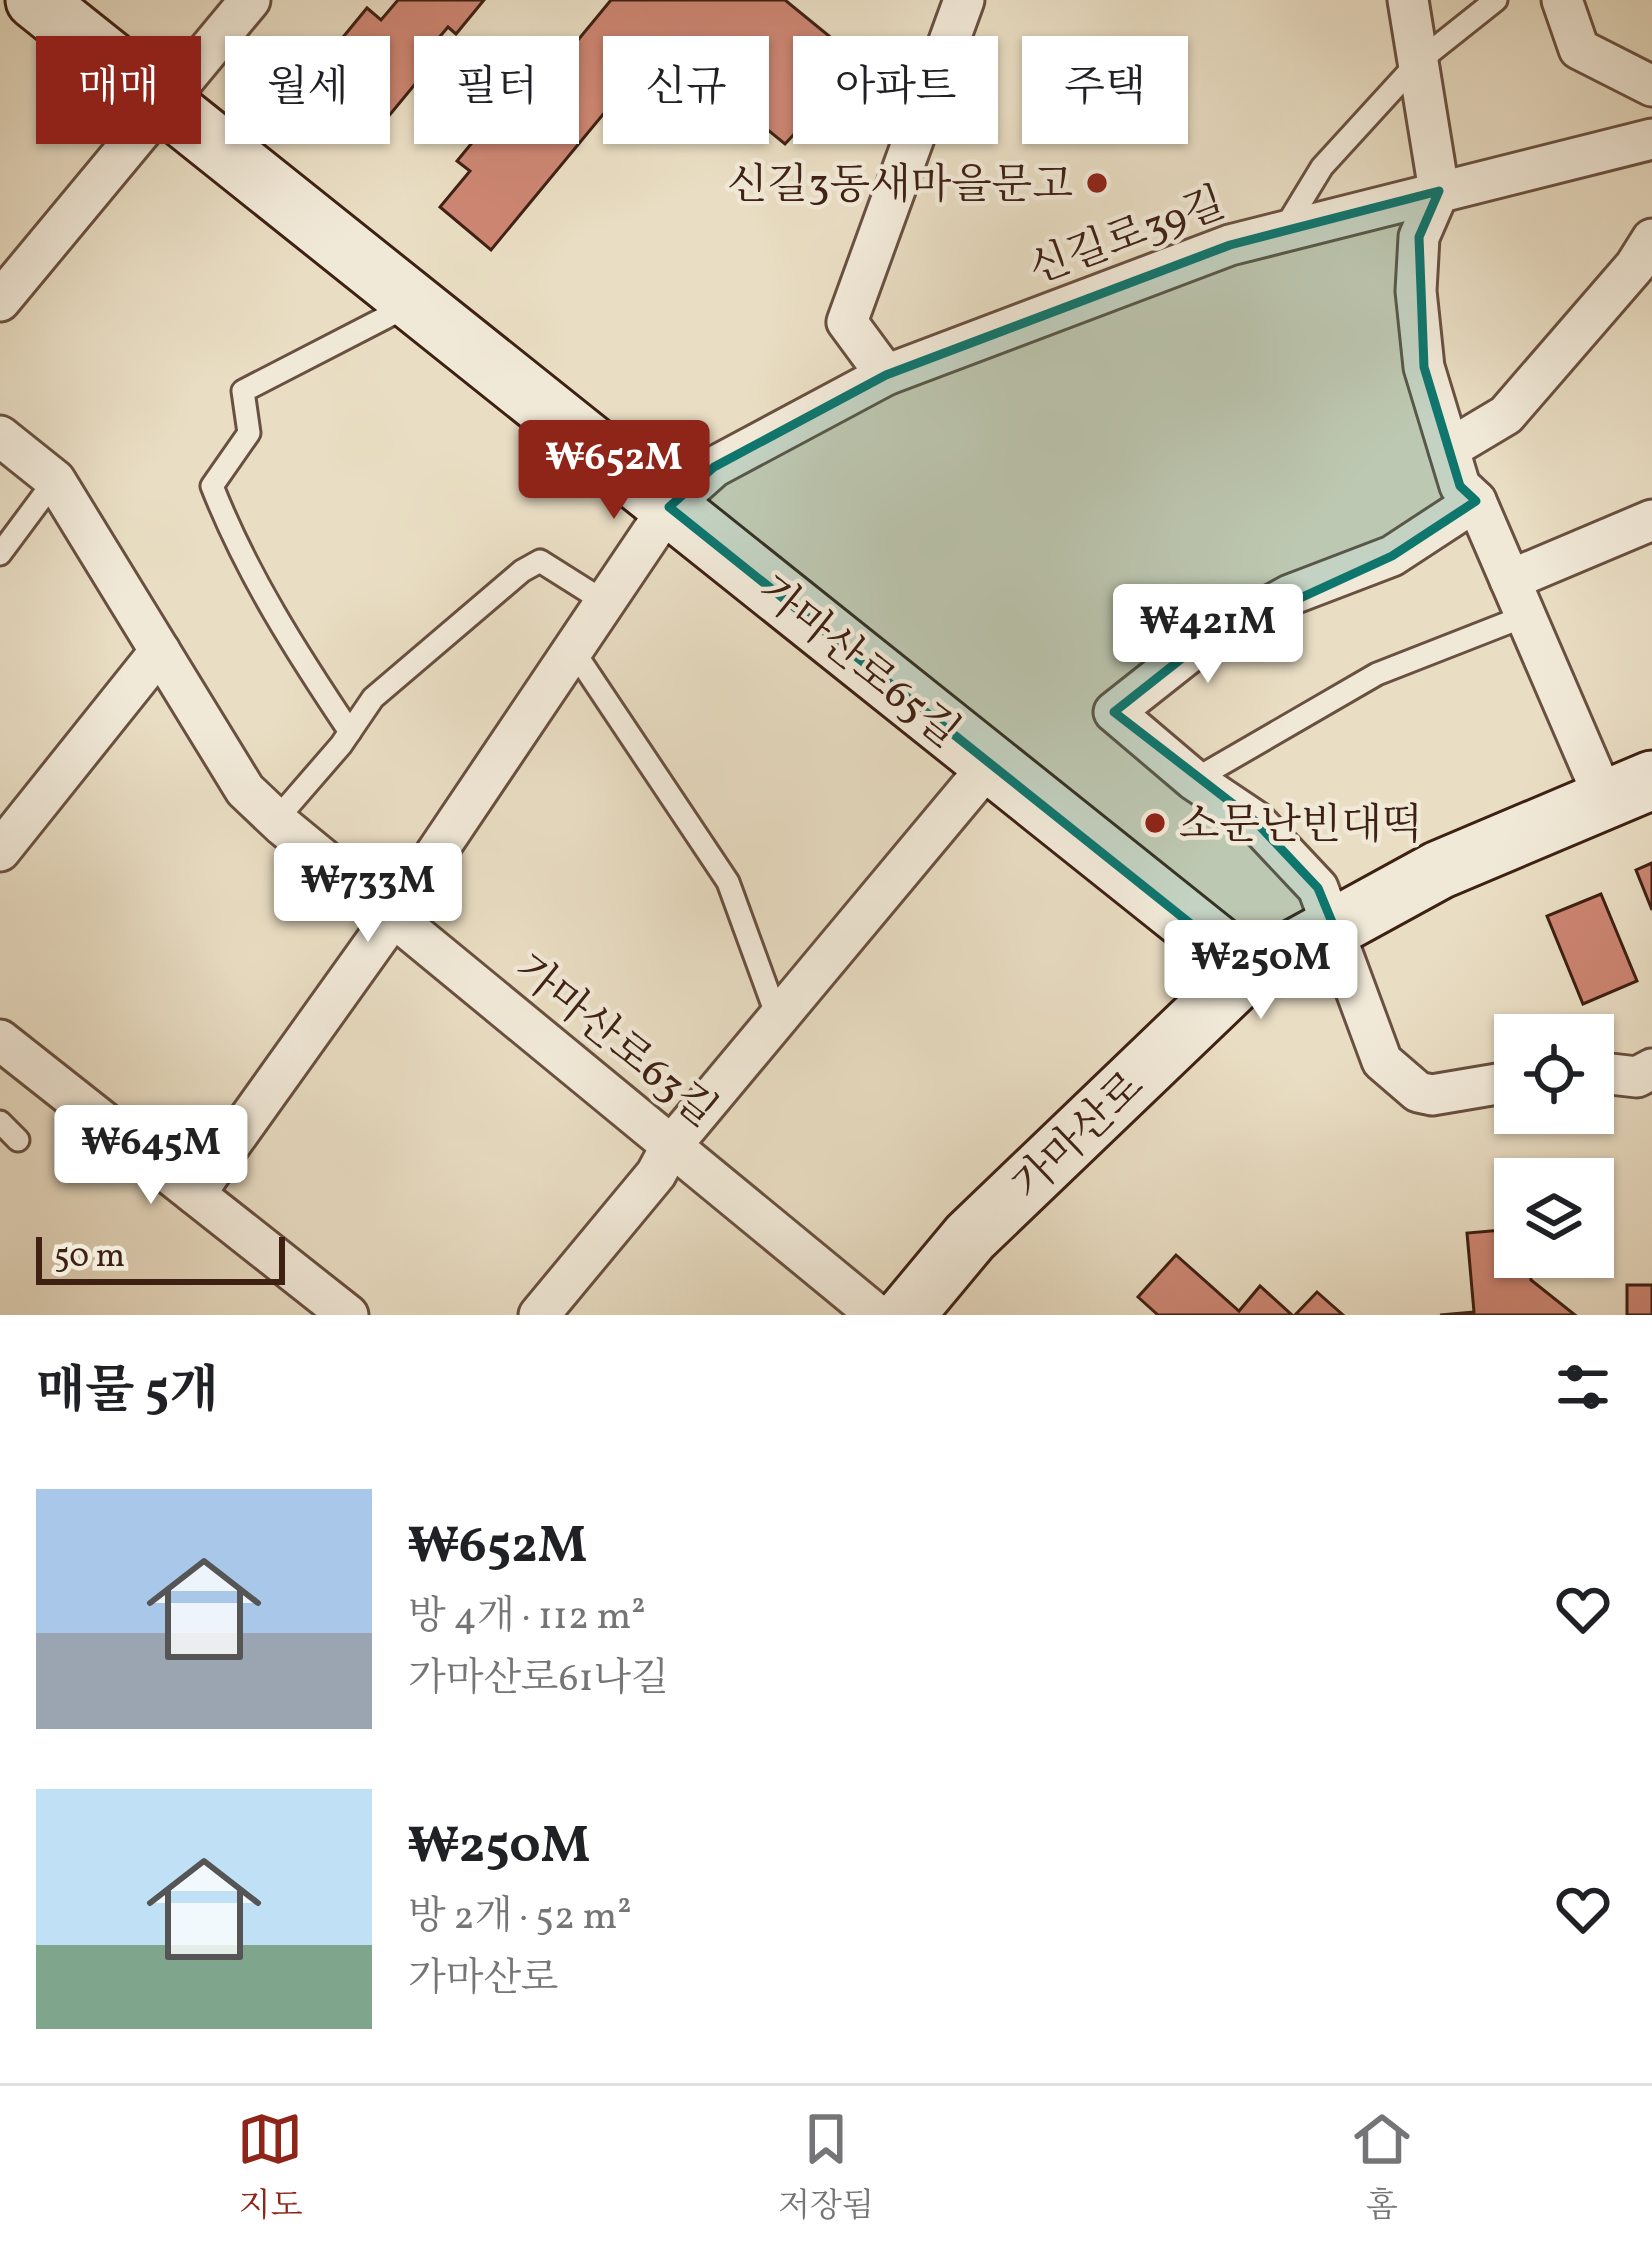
<!DOCTYPE html>
<html lang="ko">
<meta charset="utf-8">
<style>
body{margin:0;font-family:Vollkorn,"Noto Serif KR",serif;background:#f2f2f2;color:#202124;height:100vh;display:flex;flex-direction:column;font-size:45px;white-space:nowrap}
*{box-sizing:border-box;margin:0}
p{font-size:39px;color:#757577}
.icon{flex:none;width:66px;height:66px;fill:none;stroke:currentColor;stroke-width:2;stroke-linecap:round;stroke-linejoin:round}
.map{position:relative;height:1315px;overflow:hidden}
.panel{display:flex;flex-direction:column;background:#fff;flex:1}
.panel>*{flex:none}
.guide{position:absolute;left:36px;top:36px;width:1581px;height:108px;display:flex;gap:24px}
.tools{position:absolute;left:1494px;top:1014px;display:grid;gap:24px}
.tools a{display:grid;place-items:center;width:120px;height:120px;border-radius:0px;background:#fff;box-shadow:0 3px 9px #0004;font-size:60px}
.scale{position:absolute;left:36px;bottom:30px;width:249px;box-sizing:border-box;padding-left:12px;border:6px solid #3f2114;border-top:0;font-size:33px;line-height:42px;white-space:nowrap;color:#3f2114;-webkit-text-stroke:9px #f1e9d8;paint-order:stroke}
.price{position:absolute;translate:-50% -102px;padding:0 27px;border-radius:12px;background:#fff;color:#222;font-size:39px;line-height:78px;filter:drop-shadow(0 3px 6px #0008)}
.price::after{content:'';position:absolute;left:50%;top:72px;width:36px;height:27px;margin-left:-18px;background:inherit;clip-path:polygon(0 0,100% 0,50% 100%)}
.price.active{background:#8f2418;color:#fff}
ul{padding:0;list-style:none}
li{display:flex;align-items:center;gap:36px;height:300px;padding:0 36px}
li span{display:grid;place-items:center;flex:none;width:336px;height:240px;border-radius:0px;color:#555}
li>.icon{margin-inline-start:auto}
span .icon{width:144px;height:144px;fill:#fffc;stroke-width:1}
li b{font-size:51px}
h2{display:flex;justify-content:space-between;align-items:center;height:144px;padding:0 36px;font-size:51px}
.pill{padding:0 42px;border-radius:0px;background:#fff;box-shadow:0 3px 9px #0004;font-size:42px;line-height:108px}
.pill.active{background:#8f2418;color:#fff}
.tabs{display:flex;justify-content:space-around;align-items:center;height:168px;border-top:3px solid #e0e0e0;background:#fff;font-size:33px;color:#757577}
.tabs a{display:grid;justify-items:center;gap:6px}
.tabs .active{color:#8f2418}
.map>svg:first-child{display:block}
.building{fill:#cd8673;stroke:#3f2114;stroke-width:3}
.lines{fill:none;stroke-linecap:round;stroke-linejoin:round}
.lane-casing{stroke:#6a5040;stroke-width:27}
.street-casing{stroke:#6a5040;stroke-width:45}
.secondary-casing{stroke:#3f2114;stroke-width:63}
.lane{stroke:#f1e9d8;stroke-width:21}
.street{stroke:#f1e9d8;stroke-width:39}
.secondary{stroke:#f1e9d8;stroke-width:57}
.marked{fill:#0f766e;fill-opacity:0.2;stroke:#0f766e;stroke-width:9;stroke-linejoin:round}
.poi-dot{fill:#8f2418;stroke:#f1e9d8;stroke-width:4.5}
.labels{text-anchor:middle;stroke-width:9;stroke-linejoin:round;paint-order:stroke}
.poi-label{font-size:42px;fill:#3f2114;stroke:#f1e9d8;text-anchor:end}
.street-label{font-size:42px;fill:#3f2114;stroke:#f1e9d8}
</style>
<div class="map">
<svg width="1652" height="1315" viewBox="0 0 1652 1315">
<rect width="100%" height="100%" fill="#e9ddc3"/>
<filter id="stains"><feTurbulence type="fractalNoise" baseFrequency=".00167" numOctaves="4"/><feColorMatrix values="0 0 0 0 .2 0 0 0 0 .09 0 0 0 0 .02 0 0 0 .5 -.17"/></filter>
<radialGradient id="worn" r=".72"><stop offset=".6" stop-color="#630" stop-opacity="0"/><stop offset="1" stop-color="#630" stop-opacity=".3"/></radialGradient>
<g class="building">
<polygon points="398,0 484,0 456,34 448,27 426,53 435,60 369,140 318,98 348,60 334,48 367,8 381,20"/>
<polygon points="611,0 785,0 856,58 845,72 853,79 836,111 821,126 805,138 797,131 785,144 662,43 491,250 440,207 470,171 457,161 489,122 502,132"/>
<polygon points="1652,863 1652,910 1636,870"/>
<polygon points="1601,894 1637,981 1583,1004 1547,916"/>
<polygon points="1515,1229 1515,1257 1529,1257 1531,1280 1575,1315 1440,1315 1474,1312 1467,1233"/>
<polygon points="1176,1255 1239,1311 1260,1286 1292,1315 1158,1315 1138,1297"/>
<rect x="1627" y="1285" width="25" height="30"/>
<polygon points="1317,1292 1343,1315 1295,1315"/>
</g>
<g class="lines">
<g class="lane-casing">
<g id="lane">
<polyline points="1283,231 1322,167 1418,62 1496,0"/>
<polyline points="0,554 55,480"/>
<polyline points="573,650 728,882 778,1019"/>
<path d="M 350,732 C 297,653 247,575 212,486 L 249,433 L 243,391 L 408,306"/>
<polyline points="1194,780 1377,674 1525,616"/>
<polyline points="276,820 341,745 373,698 522,571 540,561 605,602"/>
<polyline points="0,1122 18,1140"/>
</g>
</g>
<g class="street-casing">
<g id="street">
<polyline points="1408,0 1439,191 1419,237 1416,291 1424,367 1460,486 1476,501 1605,800"/>
<polyline points="1562,0 1579,49 1652,86"/>
<polyline points="0,301 250,0"/>
<polyline points="886,375 847,322 964,0"/>
<polyline points="0,436 55,480 245,790 283,826 877,1315"/>
<polyline points="1449,449 1506,415 1635,266 1652,239"/>
<polyline points="1476,501 1392,556 1290,595 1200,644 1114,712 1194,780 1255,821 1318,888 1382,1061 1418,1092 1432,1095 1515,1081"/>
<polyline points="1510,580 1652,520"/>
<polyline points="0,851 160,651"/>
<polyline points="0,1040 348,1315"/>
<polyline points="1593,1072 1637,1077 1652,1069"/>
<polyline points="195,1194 393,917 669,507 714,467 886,375 1230,245 1652,139"/>
<polyline points="539,1315 656,1174 671,1146 990,764"/>
</g>
</g>
<g class="secondary-casing">
<g id="secondary">
<polyline points="35,0 1251,972"/>
<polyline points="905,1315 970,1237 1238,980 1439,870 1652,780"/>
</g>
</g>
<use href="#lane" class="lane"/>
<use href="#street" class="street"/>
<use href="#secondary" class="secondary"/>
</g>
<path class="marked" d="M 1439,191 L 1419,237 L 1424,367 L 1460,486 L 1476,501 L 1392,556 L 1200,644 L 1114,712 L 1255,821 L 1318,888 L 1334,927 L 1251,972 L 669,507 L 714,467 L 886,375 L 1230,245 Z"/>
<g class="poi-dot">
<circle cx="1097" cy="183" r="12"/>
<circle cx="1155" cy="823" r="12"/>
</g>
<g class="labels">
<g class="poi-label">
<text x="1073" y="198">신길3동새마을문고</text>
<text x="1179" y="838" text-anchor="start">소문난빈대떡</text>
</g>
<g class="street-label">
<text transform="translate(1126 234) rotate(-20)" y="15">신길로39길</text>
<text transform="translate(860 660) rotate(39)" y="15">가마산로65길</text>
<text transform="translate(617 1039) rotate(39)" y="15">가마산로63길</text>
<text transform="translate(1077 1134) rotate(-44)" y="15">가마산로</text>
</g>
</g>
<rect width="100%" height="100%" filter="url(#stains)"/>
<rect width="100%" height="100%" fill="url(#worn)"/>
</svg>
<div class="tools">
<a><svg class="icon" aria-label="locate" viewBox="0 0 24 24"><circle cx="12" cy="12" r="6"/><path d="M12 2v4M12 18v4M2 12h4M18 12h4"/></svg></a>
<a><svg class="icon" aria-label="layers" viewBox="0 0 24 24"><path d="M12 4l9 5-9 5-9-5zM3 14l9 5 9-5"/></svg></a>
</div>
<div class="scale">50 m</div>
<b class="price active" style="left:614px;top:522px">₩652M</b>
<b class="price" style="left:1208px;top:686px">₩421M</b>
<b class="price" style="left:368px;top:945px">₩733M</b>
<b class="price" style="left:1261px;top:1022px">₩250M</b>
<b class="price" style="left:151px;top:1207px">₩645M</b>
<div class="guide">
<a class="pill active">매매</a>
<a class="pill">월세</a>
<a class="pill">필터</a>
<a class="pill">신규</a>
<a class="pill">아파트</a>
<a class="pill">주택</a>
</div>
</div>
<section class="panel">
<h2>매물 5개<svg class="icon" aria-label="filters" viewBox="0 0 24 24"><path d="M4 7h16M4 17h16"/><circle cx="9" cy="7" r="2"/><circle cx="15" cy="17" r="2"/></svg></h2>
<ul>
<li><span style="background:linear-gradient(#a9c7e8 60%,#9aa5b1 0)"><svg class="icon" aria-label="home" viewBox="0 0 24 24"><path d="M3 11l9-7 9 7M6 9v11h12V9"/></svg></span><div><b>₩652M</b><p>방 4개 · 112 m²</p><p>가마산로61나길</p></div><svg class="icon" aria-label="heart" viewBox="0 0 24 24"><path d="M12 20l-8-8c-3-5 5-10 8-4 3-6 11-1 8 4z"/></svg></li>
<li><span style="background:linear-gradient(#bfe0f5 65%,#7fa58c 0)"><svg class="icon" aria-label="home" viewBox="0 0 24 24"><path d="M3 11l9-7 9 7M6 9v11h12V9"/></svg></span><div><b>₩250M</b><p>방 2개 · 52 m²</p><p>가마산로</p></div><svg class="icon" aria-label="heart" viewBox="0 0 24 24"><path d="M12 20l-8-8c-3-5 5-10 8-4 3-6 11-1 8 4z"/></svg></li>
</ul>
</section>
<nav class="tabs">
<a class="active"><svg class="icon" aria-label="map" viewBox="0 0 24 24"><path d="M3 6l6-2 6 2 6-2v14l-6 2-6-2-6 2zM9 4v14M15 6v14"/></svg>지도</a>
<a><svg class="icon" aria-label="saved" viewBox="0 0 24 24"><path d="M7 4h10v16l-5-4-5 4z"/></svg>저장됨</a>
<a><svg class="icon" aria-label="home" viewBox="0 0 24 24"><path d="M3 11l9-7 9 7M6 9v11h12V9"/></svg>홈</a>
</nav>
